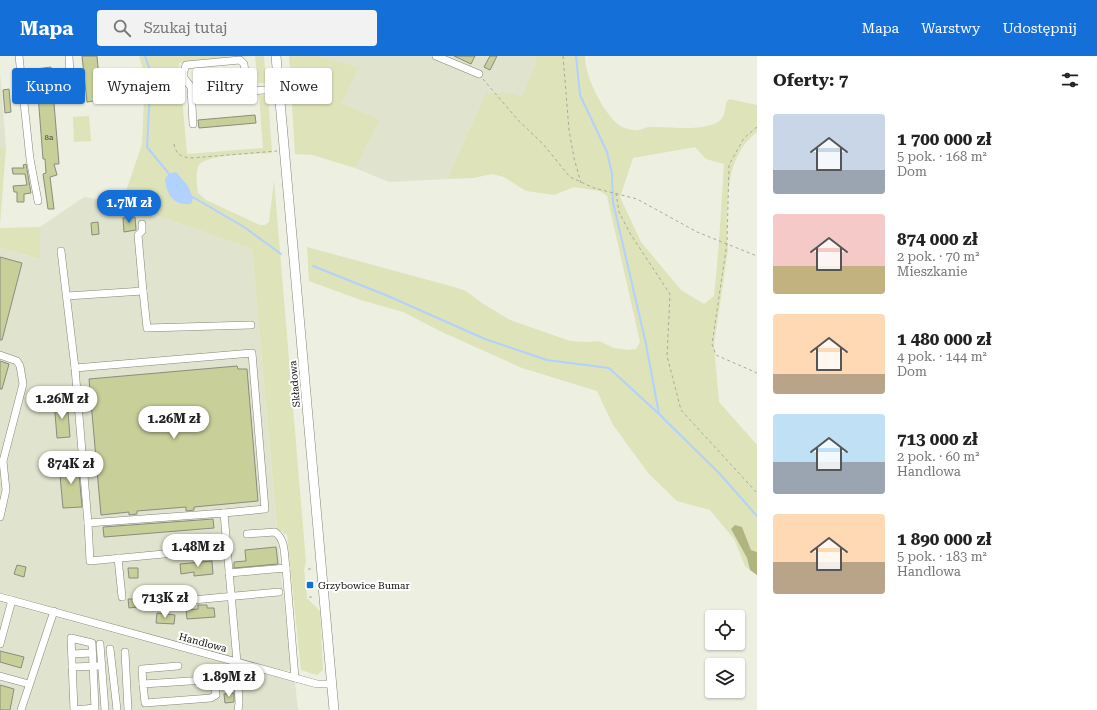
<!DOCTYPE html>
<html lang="pl">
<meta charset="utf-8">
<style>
body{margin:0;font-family:"Roboto Serif",serif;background:#f2f2f2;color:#222;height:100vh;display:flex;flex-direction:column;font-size:15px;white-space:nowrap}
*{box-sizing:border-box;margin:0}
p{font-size:13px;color:#767676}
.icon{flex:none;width:22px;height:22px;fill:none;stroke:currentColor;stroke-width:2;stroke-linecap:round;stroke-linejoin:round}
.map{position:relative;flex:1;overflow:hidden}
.panel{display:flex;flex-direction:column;background:#fff;width:340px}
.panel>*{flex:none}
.hud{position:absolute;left:12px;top:12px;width:380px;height:36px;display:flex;gap:8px}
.fabs{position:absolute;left:705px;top:554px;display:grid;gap:8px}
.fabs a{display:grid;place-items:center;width:40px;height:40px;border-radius:4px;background:#fff;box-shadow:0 1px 3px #0004;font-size:20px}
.price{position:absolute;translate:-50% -34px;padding:0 9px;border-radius:14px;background:#fff;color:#222;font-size:13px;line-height:26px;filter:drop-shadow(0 1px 2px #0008)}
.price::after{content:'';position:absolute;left:50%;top:24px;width:12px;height:9px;margin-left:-6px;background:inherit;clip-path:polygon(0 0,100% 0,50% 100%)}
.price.active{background:#156fd9;color:#fff}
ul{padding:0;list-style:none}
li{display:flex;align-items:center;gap:12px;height:100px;padding:0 16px}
li span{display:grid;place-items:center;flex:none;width:112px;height:80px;border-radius:4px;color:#555}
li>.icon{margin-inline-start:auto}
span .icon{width:48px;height:48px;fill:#fffc;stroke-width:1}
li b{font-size:17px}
h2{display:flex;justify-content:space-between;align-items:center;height:48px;padding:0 16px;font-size:17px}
.chip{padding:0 14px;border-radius:4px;background:#fff;box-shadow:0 1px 3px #0004;font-size:14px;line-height:36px}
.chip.active{background:#156fd9;color:#fff}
header{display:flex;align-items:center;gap:24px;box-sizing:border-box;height:56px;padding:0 20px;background:#156fd9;color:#fff}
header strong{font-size:19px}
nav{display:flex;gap:22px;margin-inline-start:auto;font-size:14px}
.search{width:280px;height:36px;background:#f2f2f2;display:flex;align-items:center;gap:10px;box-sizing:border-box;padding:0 14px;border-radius:4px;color:#767676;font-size:15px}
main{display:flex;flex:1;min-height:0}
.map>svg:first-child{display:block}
.built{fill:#e0e3cd}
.green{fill:#dee3b9;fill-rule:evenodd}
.forest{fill:#b0b580}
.water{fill:#b1d1fe}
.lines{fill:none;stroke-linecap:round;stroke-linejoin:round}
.stream{stroke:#b1d1fe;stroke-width:2}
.building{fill:#c8cf99;stroke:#8a8c7f}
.minor-casing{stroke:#838578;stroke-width:8}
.major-casing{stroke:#838578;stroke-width:10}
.path{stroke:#a9aa9f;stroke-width:1;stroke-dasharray:3 3;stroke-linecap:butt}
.minor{stroke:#fff;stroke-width:7}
.major{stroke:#fff;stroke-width:9}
.poi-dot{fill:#156fd9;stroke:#fff;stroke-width:1.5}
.labels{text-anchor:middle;stroke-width:4;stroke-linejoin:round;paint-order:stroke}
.number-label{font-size:8px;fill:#3c3e2d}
.street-label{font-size:10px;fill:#0d0e09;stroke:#fff}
.poi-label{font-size:10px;fill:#0d0e09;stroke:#fff;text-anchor:start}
</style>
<header>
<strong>Mapa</strong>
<div class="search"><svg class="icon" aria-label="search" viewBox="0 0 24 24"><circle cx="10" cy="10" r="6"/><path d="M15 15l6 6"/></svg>Szukaj tutaj</div>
<nav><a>Mapa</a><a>Warstwy</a><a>Udostępnij</a></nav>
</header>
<main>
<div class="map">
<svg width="757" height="654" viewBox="0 0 757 654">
<rect width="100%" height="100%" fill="#edefe1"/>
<g class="built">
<polygon points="317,0 536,0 536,7 522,40 505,36 486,37 447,123 389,126 355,112 380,64 342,47 357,11"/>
<polygon points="0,16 6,91 0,92"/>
<polygon points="84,141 122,147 252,193 280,509 288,582 293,615 279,614 0,538 0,192 39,203 40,171"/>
<polygon points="0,546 295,626 298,654 0,654"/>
</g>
<g class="green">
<path d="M 139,0 L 264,0 L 266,27 L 258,27 L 255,0 L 179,7 L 187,98 L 263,92 L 259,39 L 268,39 L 272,97 C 258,98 206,98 199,109 C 195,115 197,129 198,137 L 206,144 L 260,169 L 265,169 L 269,166 L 274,124 L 306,506 L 304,514 L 307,542 L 320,555 L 323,614 L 317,619 L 301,614 L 287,479 L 277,473 L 252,193 L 122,147 L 142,88 L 145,20 Z"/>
<polygon points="289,0 317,0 358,11 342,47 380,64 355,112 313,99 295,98"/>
<path d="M 536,0 L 585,0 C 584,19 605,62 622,71 C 625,72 631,74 634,74 C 639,75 644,72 649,71 C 670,70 696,76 716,67 C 725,63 725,55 726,47 L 729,43 L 757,49 L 757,76 C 723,102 728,147 727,185 L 728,194 L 714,289 L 719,346 L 757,389 L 757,496 L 751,494 L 742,471 L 731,473 L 747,502 L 750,514 L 745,510 L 734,483 L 710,454 L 677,445 L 649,418 L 613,369 L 597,335 L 522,312 L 444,277 L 403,256 L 361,244 L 309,225 L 307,191 L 454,231 L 466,235 L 482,247 L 510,264 L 570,285 L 587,286 L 599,285 L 614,292 L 628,294 L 636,293 L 640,286 L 607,140 L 600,135 L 574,131 L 554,139 L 526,135 L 504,121 L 492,118 L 473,122 L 447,123 L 486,37 L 505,36 L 522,40 L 536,7 ZM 695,91 L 706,103 L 724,108 C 721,152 719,196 714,240 L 704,248 L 681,234 L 641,186 L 620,141 L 633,102 Z"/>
<polygon points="89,60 91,85 74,86 73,61"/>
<polygon points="6,91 0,169 0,92"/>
<polygon points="40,171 40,203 0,192 0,172"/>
</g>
<polygon class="forest" points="735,469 742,471 751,494 757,496 757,519 750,514 747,502 731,473"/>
<path class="water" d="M 176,116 L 188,130 L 193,142 L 191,148 C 173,149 167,140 165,123 L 169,118 Z"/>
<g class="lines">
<g class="stream">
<polyline points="145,0 151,17 147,91 170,119"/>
<polyline points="576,0 580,39 607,96 612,118 613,146 646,288 659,358 719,417 757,460"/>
<polyline points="191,140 244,171 281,198"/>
<polyline points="313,210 388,240 485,283 547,304 609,312 658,357"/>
</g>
</g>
<g class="building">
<polygon points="82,0 97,0 101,44 87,46"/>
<polygon points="454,0 475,0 471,8"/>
<polygon points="490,0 497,0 490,14 484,11"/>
<polygon points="51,11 59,108 54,108 57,119 50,121 54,153 48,153 43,118 46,117 45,103 43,103 36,13"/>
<polygon points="9,33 11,56 5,57 3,34"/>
<polygon points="255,59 256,67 199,72 198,64"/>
<polygon points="26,108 31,137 24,138 24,146 17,146 17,136 14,136 13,130 27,129 25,118 13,118 12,112 24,112 23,109"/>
<polygon points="135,161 136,174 124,176 123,162"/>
<polygon points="98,166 99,178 92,179 91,167"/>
<polygon points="0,201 22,207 2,284 0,284"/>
<polygon points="0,305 9,308 2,333 0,333"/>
<polygon points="237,310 238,313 247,313 258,445 194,451 194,454 186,455 186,451 137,455 137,458 129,459 129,456 101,459 89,323"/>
<polygon points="63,343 64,356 68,356 70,381 57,382 54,344"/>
<polygon points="78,406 82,451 63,452 59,408"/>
<polygon points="213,463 214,472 104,481 103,471"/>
<polygon points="276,491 278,508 234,512 234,506 246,505 245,494"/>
<polygon points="212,505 213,518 194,520 194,516 181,518 180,508"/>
<polygon points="17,509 26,511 24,521 14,518"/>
<polygon points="128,512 138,512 138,522 129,522"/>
<polygon points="128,543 136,543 137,551 129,552"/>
<polygon points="198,549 207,549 207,552 214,552 215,561 187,563 186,554 198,553"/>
<polygon points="157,557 175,559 174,568 156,567"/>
<polygon points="0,595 24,601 21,612 0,606"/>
<polygon points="0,629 14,633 10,654 0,654"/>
<polygon points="234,637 234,646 225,647 224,638"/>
</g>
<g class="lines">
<g class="minor-casing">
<g id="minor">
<polyline points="19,0 30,103 38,145"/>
<polyline points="436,0 479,18"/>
<polyline points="68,21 70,18 69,0"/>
<polyline points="191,39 279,33"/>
<polyline points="193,68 191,31 184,22 184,15 186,9 240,4 244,8 247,35"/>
<polyline points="61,195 75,312"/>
<polyline points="143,235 147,272 251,269"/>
<polyline points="67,240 143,235 138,179 142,175 142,168"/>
<polyline points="0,299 17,305 20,310 23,328 3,405 6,434 0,461"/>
<polyline points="88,467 75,312 252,297 265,453 224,457"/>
<path d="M 247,478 L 275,476 C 286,484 284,499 286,512"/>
<polyline points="227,492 224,457 88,467 90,505 227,492 237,606 239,647 238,654"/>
<polyline points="118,502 122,541"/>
<polyline points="229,517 286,512 295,622"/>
<polyline points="0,541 317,628 331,628"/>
<polyline points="171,546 279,536"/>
<polygon points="71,582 92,587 95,652 74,654"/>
<polyline points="0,588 12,544"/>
<polyline points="100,588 105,654"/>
<polyline points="110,593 117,654"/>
<polyline points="125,596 128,654"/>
<polyline points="72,598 92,597"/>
<polyline points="72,611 98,610"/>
<polyline points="0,620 29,628"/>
<polyline points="214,623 216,639 211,642 145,647 143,628 237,622"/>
<polyline points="143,628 142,613 178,610"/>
<polyline points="21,654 54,555"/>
</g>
</g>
<g class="major-casing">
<polyline id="major" points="276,0 334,654"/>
</g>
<g class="path">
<polyline points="563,0 569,74 574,102 581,127"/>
<polyline points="483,23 518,64 543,88 570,121 594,132 637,143 697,176 757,200"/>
<polyline points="757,71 744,82 729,109 727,187 712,288 716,299 757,317"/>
<path d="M 174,88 C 176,98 180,101 191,102 L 277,95"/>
<polyline points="616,137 619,156 631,179 670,238 667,300 681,354 757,437"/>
<polyline points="308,513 311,513"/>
<polyline points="309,541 313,541"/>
</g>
<use href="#minor" class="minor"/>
<use href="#major" class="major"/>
</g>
<rect class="poi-dot" x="306" y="525" width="8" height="8" rx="2"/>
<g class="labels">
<g class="number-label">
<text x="49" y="84">8a</text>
</g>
<g class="street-label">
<text transform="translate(294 328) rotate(-95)" y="4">Składowa</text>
<text transform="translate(203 586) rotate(15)" y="4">Handlowa</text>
</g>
<g class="poi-label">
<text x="318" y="533">Grzybowice Bumar</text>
</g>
</g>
</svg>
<div class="fabs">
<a><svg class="icon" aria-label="locate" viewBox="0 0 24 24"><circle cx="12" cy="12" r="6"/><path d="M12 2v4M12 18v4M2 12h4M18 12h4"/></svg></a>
<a><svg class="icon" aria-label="layers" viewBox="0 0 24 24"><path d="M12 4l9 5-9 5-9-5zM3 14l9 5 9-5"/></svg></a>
</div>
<b class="price active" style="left:129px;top:168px">1.7M zł</b>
<b class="price" style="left:62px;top:364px">1.26M zł</b>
<b class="price" style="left:174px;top:384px">1.26M zł</b>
<b class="price" style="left:71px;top:429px">874K zł</b>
<b class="price" style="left:198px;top:512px">1.48M zł</b>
<b class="price" style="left:165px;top:563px">713K zł</b>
<b class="price" style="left:229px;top:642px">1.89M zł</b>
<div class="hud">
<a class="chip active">Kupno</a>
<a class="chip">Wynajem</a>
<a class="chip">Filtry</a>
<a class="chip">Nowe</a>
</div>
</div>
<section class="panel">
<h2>Oferty: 7<svg class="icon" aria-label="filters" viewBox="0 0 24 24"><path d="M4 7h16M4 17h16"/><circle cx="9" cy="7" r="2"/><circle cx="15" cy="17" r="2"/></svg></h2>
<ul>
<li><span style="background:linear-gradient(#c9d6e8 70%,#9aa5b1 0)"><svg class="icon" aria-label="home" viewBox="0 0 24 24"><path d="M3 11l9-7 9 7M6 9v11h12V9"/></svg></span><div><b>1 700 000 zł</b><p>5 pok. · 168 m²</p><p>Dom</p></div></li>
<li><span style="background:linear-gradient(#f6c9c9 65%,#c2b280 0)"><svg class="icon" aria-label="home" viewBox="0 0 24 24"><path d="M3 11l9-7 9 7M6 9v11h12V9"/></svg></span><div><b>874 000 zł</b><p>2 pok. · 70 m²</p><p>Mieszkanie</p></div></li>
<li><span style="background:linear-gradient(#ffd9b3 75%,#b9a48a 0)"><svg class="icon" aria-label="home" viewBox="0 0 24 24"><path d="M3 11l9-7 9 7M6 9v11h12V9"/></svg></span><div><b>1 480 000 zł</b><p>4 pok. · 144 m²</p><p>Dom</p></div></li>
<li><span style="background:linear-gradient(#bfe0f5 60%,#9aa5b1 0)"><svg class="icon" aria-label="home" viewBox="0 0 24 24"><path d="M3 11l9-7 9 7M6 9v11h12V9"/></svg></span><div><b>713 000 zł</b><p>2 pok. · 60 m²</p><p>Handlowa</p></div></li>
<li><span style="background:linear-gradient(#ffd9b3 60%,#b9a48a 0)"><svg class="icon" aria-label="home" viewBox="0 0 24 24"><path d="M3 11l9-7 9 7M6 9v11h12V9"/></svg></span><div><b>1 890 000 zł</b><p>5 pok. · 183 m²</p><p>Handlowa</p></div></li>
</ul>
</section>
</main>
